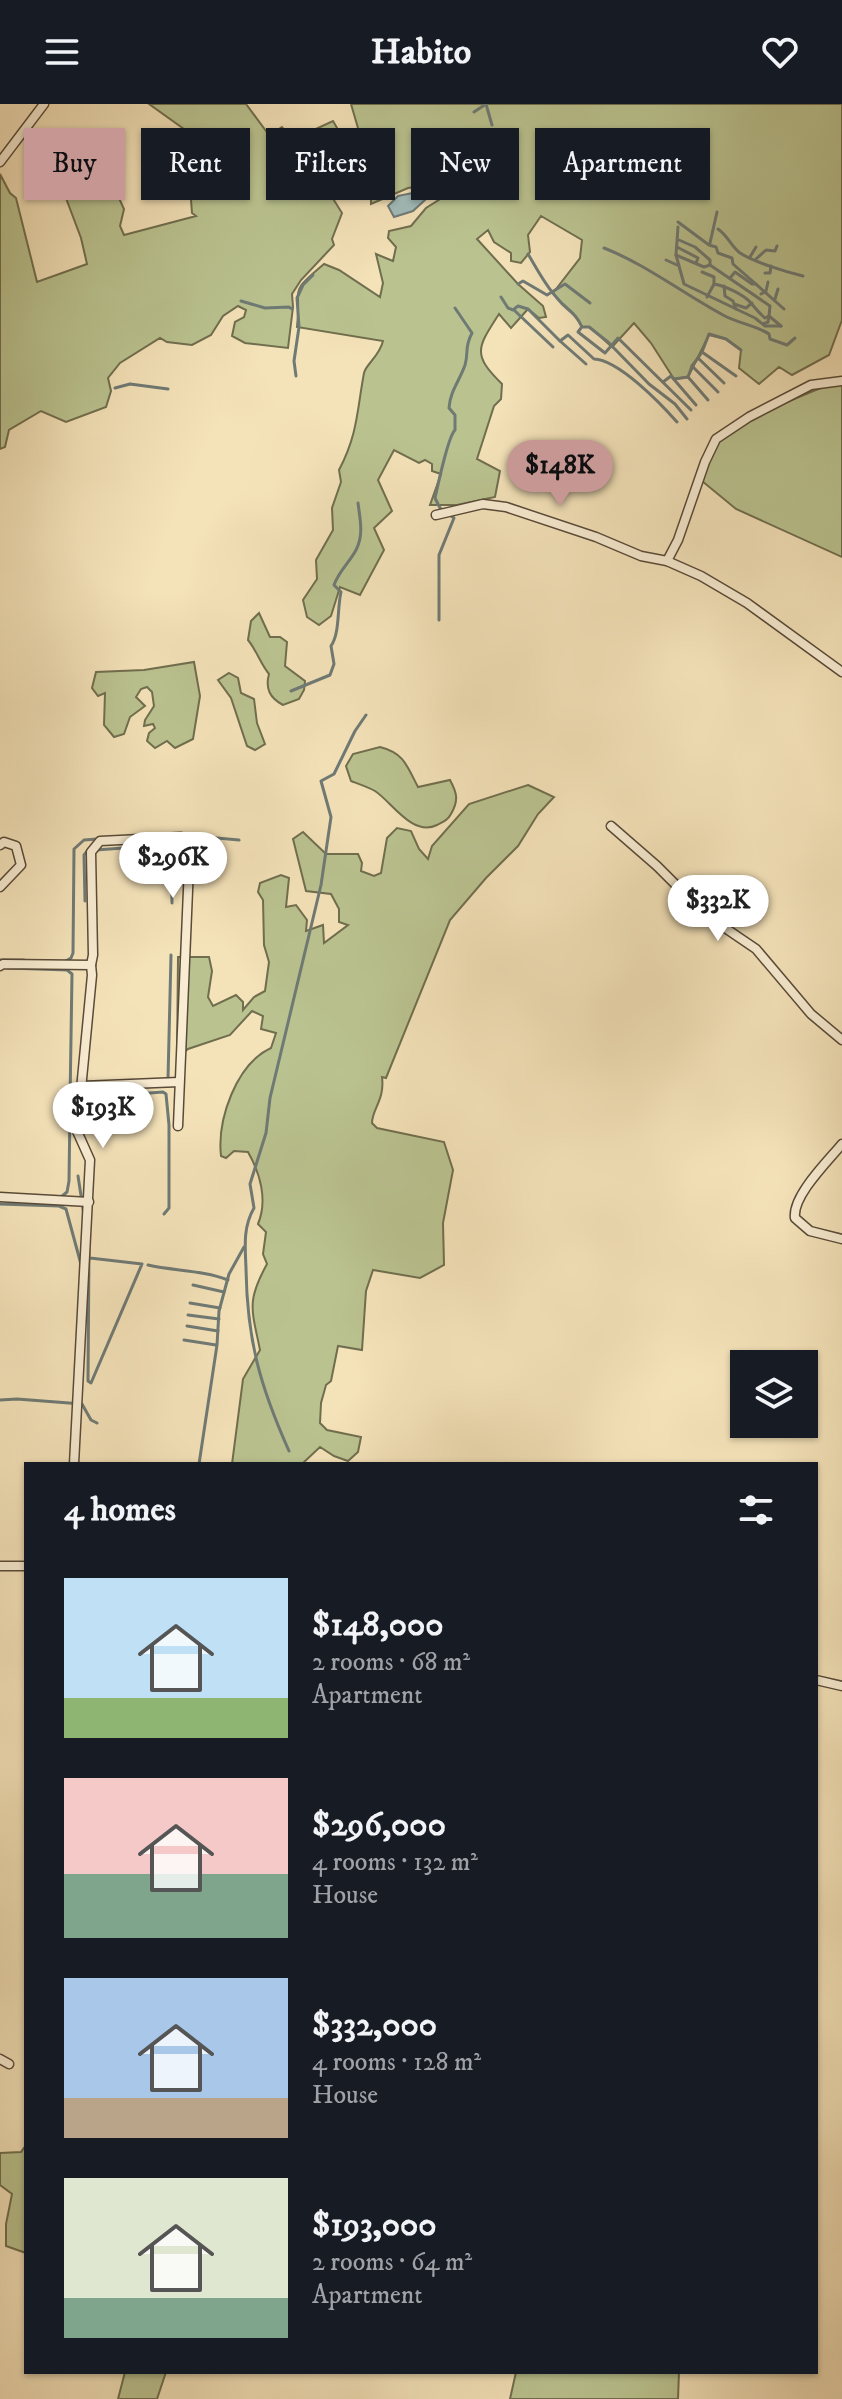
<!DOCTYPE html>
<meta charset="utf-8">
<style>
body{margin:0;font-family:"IM FELL DW Pica",serif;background:#20242c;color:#f1f3f6;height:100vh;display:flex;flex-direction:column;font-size:30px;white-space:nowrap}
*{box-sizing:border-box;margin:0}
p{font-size:26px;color:#9ea1a6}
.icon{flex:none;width:44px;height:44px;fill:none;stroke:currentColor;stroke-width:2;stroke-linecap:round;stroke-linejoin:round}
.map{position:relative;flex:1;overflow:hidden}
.details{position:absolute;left:24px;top:1358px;width:794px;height:912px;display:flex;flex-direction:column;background:#171b24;border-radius:0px;box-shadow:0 2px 6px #0004}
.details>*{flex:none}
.hud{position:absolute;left:24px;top:24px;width:794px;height:72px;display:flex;gap:16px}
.fabs{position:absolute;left:730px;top:1246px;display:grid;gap:16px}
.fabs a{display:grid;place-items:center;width:88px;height:88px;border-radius:0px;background:#171b24;box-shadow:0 2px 6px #0004;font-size:40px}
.price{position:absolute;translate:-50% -68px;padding:0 18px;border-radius:28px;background:#fff;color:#222;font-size:26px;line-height:52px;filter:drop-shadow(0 2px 4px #0008)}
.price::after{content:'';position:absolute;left:50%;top:48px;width:24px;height:18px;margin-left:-12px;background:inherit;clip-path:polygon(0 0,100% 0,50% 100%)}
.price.current{background:#c59692;color:#111}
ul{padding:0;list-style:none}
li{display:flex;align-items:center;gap:24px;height:200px;padding:0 40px}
li span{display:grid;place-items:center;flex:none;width:224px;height:160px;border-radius:0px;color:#555}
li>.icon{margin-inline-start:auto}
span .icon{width:96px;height:96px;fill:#fffc;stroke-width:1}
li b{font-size:34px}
h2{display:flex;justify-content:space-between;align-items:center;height:96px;padding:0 40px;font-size:34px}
.tag{padding:0 28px;border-radius:0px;background:#171b24;box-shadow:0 2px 6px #0004;font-size:28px;line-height:72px}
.tag.current{background:#c59692;color:#111}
header{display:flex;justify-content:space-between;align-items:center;height:104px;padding:0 40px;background:#171b24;font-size:36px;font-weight:800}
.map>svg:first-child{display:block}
.green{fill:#bac390;stroke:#706e4e;stroke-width:2}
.water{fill:#a1bbba;stroke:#6f7a75;stroke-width:2}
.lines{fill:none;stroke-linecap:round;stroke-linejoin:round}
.stream{stroke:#6f7a75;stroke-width:3}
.minor-casing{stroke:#594a38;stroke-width:11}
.minor{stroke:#f8ecd2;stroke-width:8}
</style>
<header><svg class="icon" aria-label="menu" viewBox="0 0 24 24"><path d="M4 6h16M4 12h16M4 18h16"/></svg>Habito<svg class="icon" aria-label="heart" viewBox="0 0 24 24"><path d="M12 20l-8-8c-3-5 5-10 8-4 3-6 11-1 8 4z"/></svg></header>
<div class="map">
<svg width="842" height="2295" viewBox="0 0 842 2295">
<rect width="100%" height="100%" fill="#f4e2b9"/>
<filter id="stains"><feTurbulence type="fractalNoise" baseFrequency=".0025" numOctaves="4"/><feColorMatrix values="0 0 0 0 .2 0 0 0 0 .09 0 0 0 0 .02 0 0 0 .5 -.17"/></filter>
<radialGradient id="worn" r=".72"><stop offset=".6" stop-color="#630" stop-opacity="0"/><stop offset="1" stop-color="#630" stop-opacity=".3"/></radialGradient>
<g class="green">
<path d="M 149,0 L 246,0 L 269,31 L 282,23 L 292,36 L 333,17 L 344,36 L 360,31 L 351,0 L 842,0 L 842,216 L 829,251 L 792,271 L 779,263 L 759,280 L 739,264 L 741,246 L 726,235 L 709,231 L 688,273 L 674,275 L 651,239 L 634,219 L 612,243 L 590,223 L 582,223 C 574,206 563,203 553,189 L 580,154 L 582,136 L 541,112 L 528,131 L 530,148 L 521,159 L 511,157 L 511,149 L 494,138 L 488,126 L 477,135 L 518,180 L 543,202 L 546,213 L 539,214 L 528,205 L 511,224 L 499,210 C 478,243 471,250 502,280 L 501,295 L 494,302 L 477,355 L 500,367 L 495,393 L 457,401 L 430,401 L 441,370 L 432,367 L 432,360 L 425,356 L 419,359 L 394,346 L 378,376 L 392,407 L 374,424 L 384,446 L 360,491 L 340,483 L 331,512 L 319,521 L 307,513 L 303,496 L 317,475 L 316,456 L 333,426 L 332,404 L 341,378 L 339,366 C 358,330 357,306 364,269 C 366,260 379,253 383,237 L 297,223 C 302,181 287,191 324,160 L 339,166 L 380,193 L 383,179 L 376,150 L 393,157 L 396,143 L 388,134 L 389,127 L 411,122 L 426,104 L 445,92 L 435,80 L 408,84 L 371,100 L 371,94 L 352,88 L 332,93 L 342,109 L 332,135 L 334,141 L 301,176 L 292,190 L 293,203 L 288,244 L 245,239 L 232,232 L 235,218 L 244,213 L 246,206 L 238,202 L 223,212 L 211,231 L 192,241 L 167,238 L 160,234 L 120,259 L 108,274 L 111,287 L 106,303 L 66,318 L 41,307 L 9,326 L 5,343 L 0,345 L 0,70 L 10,89 L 16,94 L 37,178 L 87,160 L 81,134 L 55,65 L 84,35 L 103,87 L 113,81 L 124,105 L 120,122 L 124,131 L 196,112 L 192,109 L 190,83 L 198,87 L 223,53 Z"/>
<path d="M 831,280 L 842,280 L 842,453 L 736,405 L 702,377 C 707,365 711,346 719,336 C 733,319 808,289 831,280 Z"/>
<path d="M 259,509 L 270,533 L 280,533 L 287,538 L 285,562 L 305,577 L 304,586 L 299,595 L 283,601 C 270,594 265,585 269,570 C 260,559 257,547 248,536 L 251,517 Z"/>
<polygon points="194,558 200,592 193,635 175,644 167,637 155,644 147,637 149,629 155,624 153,620 144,622 145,616 154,602 152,588 147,583 141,585 136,593 145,602 130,613 124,630 114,633 104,621 105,589 98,592 92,584 96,568 144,566"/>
<polygon points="229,569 238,574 241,589 254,595 257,619 265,640 255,646 247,642 231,594 218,576"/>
<path d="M 380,643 C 404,649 407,662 418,683 L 450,676 C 457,689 459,696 451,710 C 448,716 443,718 437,721 C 412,733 392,698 375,687 C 368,683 359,680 351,677 L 346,662 L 353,650 Z"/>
<path d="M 528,681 L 554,693 L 538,710 L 518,742 L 486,774 L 450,816 L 386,974 L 382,973 C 385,996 372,1005 372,1019 L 377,1024 L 444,1038 L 453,1066 L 443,1119 L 444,1161 L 420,1174 L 373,1166 L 366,1187 L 362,1246 L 338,1242 L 331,1277 L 326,1281 L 321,1299 L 320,1319 L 327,1326 L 361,1333 L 358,1348 L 348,1357 L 334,1352 L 320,1343 L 302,1360 L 232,1360 L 243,1275 L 260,1246 C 252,1206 246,1198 267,1160 L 263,1150 L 266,1128 L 258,1120 C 268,1096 260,1069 248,1048 L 234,1047 L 226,1054 L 221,1052 C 217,1016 236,960 271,944 L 276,929 L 261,925 L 263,912 L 252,907 L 230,931 L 188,945 L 177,954 L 178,853 L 209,853 L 212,867 L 208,893 L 213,902 L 236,891 L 243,898 L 243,906 L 254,893 L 265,887 L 269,858 L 264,841 L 263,796 L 258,788 L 260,779 L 281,771 L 289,774 L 286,803 L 296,801 L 307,816 L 306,827 L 323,821 L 324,839 L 348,821 L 339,818 L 339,805 L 331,790 L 306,787 L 293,735 L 303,728 L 326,750 L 358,750 L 362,759 L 361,767 L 374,772 L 381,769 L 387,734 L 397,724 L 411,727 L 419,745 L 428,755 L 432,742 L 469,700 Z"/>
<polygon points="26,2041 26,2149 6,2142 6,2120 12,2090 0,2081 0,2049 21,2048"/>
<polygon points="125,2268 166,2268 157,2295 118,2295"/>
<polygon points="516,2268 679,2268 678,2295 510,2295"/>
</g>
<polygon class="water" points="422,87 427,94 413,107 394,113 388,102 398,92"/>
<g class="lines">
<g class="stream">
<polyline points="486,0 492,21"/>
<polyline points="474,8 486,0"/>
<polyline points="678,118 709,141 716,143 718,149 732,154 733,160 784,205"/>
<polyline points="678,123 676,151 684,180 755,214 765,222 781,222"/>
<path d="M 718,125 C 729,133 730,141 740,149 C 754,158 786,168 803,172"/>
<polyline points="679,136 695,143 710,156 710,161"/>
<polyline points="710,139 717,108"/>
<polyline points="677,143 698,154 696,159"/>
<path d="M 604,144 C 647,161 682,189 723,211 C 737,219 755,221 769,230 L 770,235 L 787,241 L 795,234"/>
<path d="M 528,150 C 537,165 545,181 557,194 C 567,207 575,207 582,223 L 589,223 L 608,238 L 649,280 L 675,300 L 687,315"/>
<polyline points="676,151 704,163 710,161 770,202 769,212 781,222"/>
<polyline points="750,153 756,143"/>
<polyline points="756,155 766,146 775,147 777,142"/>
<polyline points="666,156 677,161"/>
<path d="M 702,168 L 714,173 L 714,180 C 725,182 743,190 751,199 C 756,205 758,208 765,214 L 769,212 L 768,218 L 763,220"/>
<polyline points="765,169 770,169 771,162"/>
<polyline points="730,174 735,168 752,180 756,180"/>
<polyline points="518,180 523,177 547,191 565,180 590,199"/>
<polyline points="724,182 725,192 733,197 736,205"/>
<polyline points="761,190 766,187 768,178"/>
<path d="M 501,193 L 508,204 L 513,206 L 518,202 L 528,205 L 560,237 L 568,231 L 594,255 C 619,256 661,300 677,318"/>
<polyline points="707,193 714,180"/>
<polyline points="775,195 778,185"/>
<polyline points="241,197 265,204 289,203 292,205"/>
<polyline points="734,200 746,204 752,199"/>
<polyline points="515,207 553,243"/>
<polyline points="581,224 578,228 605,249 618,234 691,306"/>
<polyline points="560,237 586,260"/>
<polyline points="702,248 709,230 726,235 741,246"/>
<polyline points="698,254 702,248 736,272"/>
<polyline points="692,262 698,254 724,279"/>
<polyline points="296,272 294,257 299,223 297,194 303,181 313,171"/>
<polyline points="688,273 692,262 718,288"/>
<polyline points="674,275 688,273 708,296"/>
<polyline points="663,278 671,272 696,301"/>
<polyline points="115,284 130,280 168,285"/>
<path d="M 439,516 L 439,451 L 454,414 L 440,404 L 435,394 C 438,381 448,332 455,326 L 455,311 L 449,304 C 450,287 460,276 465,261 C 469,247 464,244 472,229 L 455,204"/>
<path d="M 291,587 L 330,571 L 334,560 L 331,542 C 340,529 337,505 341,488 L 334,481 C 339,467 349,459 356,446 C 364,431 360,415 358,399"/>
<polyline points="184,731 239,736"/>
<polyline points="96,746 164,741 171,744 172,799"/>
<polyline points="85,797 84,751 88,746"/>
<polyline points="0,856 24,856"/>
<polyline points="64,858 71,854 73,849 74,745 84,736 97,735"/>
<polyline points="8,864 67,866 72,870 70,998"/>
<polyline points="168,975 171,851"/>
<polyline points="82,994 163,988 166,990 169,1021 169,1104 164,1110"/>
<polyline points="78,1072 84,1111"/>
<polyline points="61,1093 67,1088 69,1077 70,1005"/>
<polyline points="0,1100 59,1102 66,1105 82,1164"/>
<polyline points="89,1146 88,1277 91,1279 142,1160 90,1154"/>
<path d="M 148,1161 C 174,1167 203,1166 228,1176"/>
<polyline points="193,1181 224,1188"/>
<polyline points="190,1199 220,1204"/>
<polyline points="188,1211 219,1215"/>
<polyline points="187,1222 218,1227"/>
<polyline points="184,1236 216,1241"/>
<polyline points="0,1296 17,1295 82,1300 91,1316 97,1319"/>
<path d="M 289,1347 C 260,1282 247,1236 246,1164 C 245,1142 243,1123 254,1104 L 250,1080 L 266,1029 L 270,994 L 321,781 L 331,713 L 321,677 L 334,670 L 355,627 L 366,611"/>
<polyline points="199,1360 217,1241 219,1207 229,1170 244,1143"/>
</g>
<g class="minor-casing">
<g id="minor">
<polyline points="0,58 44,0"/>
<polyline points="436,411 483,400 506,403 596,433 641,452 667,457 701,472 747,499 842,568"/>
<polyline points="667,457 678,436 705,358 716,335 749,313 811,281 842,277"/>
<polyline points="611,722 657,762 706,811 756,845 811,910 842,936"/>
<polyline points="0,741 4,738 16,742 21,761 0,783"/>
<polyline points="91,861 93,851 91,748 100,737 181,733 190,739 178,1022"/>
<polyline points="0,862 3,860 91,861 92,871 77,1027 90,1056 74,1360"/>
<polyline points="82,982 179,978"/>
<path d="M 842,1040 C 828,1057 792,1092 795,1114 L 810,1127 L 842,1135"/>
<polyline points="0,1093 89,1098"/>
<polyline points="0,1462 26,1462"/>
<polyline points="816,1576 842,1582"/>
<polyline points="0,1955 9,1960"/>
</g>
</g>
<use href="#minor" class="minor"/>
</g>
<rect width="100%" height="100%" filter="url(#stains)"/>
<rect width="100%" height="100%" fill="url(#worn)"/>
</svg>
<div class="fabs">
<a><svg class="icon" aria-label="layers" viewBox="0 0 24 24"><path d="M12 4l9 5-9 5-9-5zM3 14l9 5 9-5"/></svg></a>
</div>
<b class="price current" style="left:560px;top:404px">$148K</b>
<b class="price" style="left:173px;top:796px">$296K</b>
<b class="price" style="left:718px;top:839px">$332K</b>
<b class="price" style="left:103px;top:1046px">$193K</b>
<div class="hud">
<a class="tag current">Buy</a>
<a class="tag">Rent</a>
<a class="tag">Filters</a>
<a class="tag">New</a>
<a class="tag">Apartment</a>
</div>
<section class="details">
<h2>4 homes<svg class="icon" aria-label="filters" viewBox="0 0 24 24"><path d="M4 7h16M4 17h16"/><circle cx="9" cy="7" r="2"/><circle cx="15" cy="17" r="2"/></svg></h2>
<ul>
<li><span style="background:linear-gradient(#bfe0f5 75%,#8fb573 0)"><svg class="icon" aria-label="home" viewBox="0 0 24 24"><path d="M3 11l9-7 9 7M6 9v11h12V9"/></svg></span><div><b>$148,000</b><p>2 rooms · 68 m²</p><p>Apartment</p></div></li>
<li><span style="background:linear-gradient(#f6c9c9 60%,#7fa58c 0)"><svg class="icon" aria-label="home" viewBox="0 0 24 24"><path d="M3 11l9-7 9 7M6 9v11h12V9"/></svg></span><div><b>$296,000</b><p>4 rooms · 132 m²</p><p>House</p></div></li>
<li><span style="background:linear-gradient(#a9c7e8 75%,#b9a48a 0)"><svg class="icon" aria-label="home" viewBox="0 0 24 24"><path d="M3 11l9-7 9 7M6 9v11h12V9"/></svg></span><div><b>$332,000</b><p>4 rooms · 128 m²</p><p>House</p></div></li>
<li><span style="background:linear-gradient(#dfe7d0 75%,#7fa58c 0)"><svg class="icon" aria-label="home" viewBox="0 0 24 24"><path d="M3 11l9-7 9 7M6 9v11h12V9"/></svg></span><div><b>$193,000</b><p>2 rooms · 64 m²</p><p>Apartment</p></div></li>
</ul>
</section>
</div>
